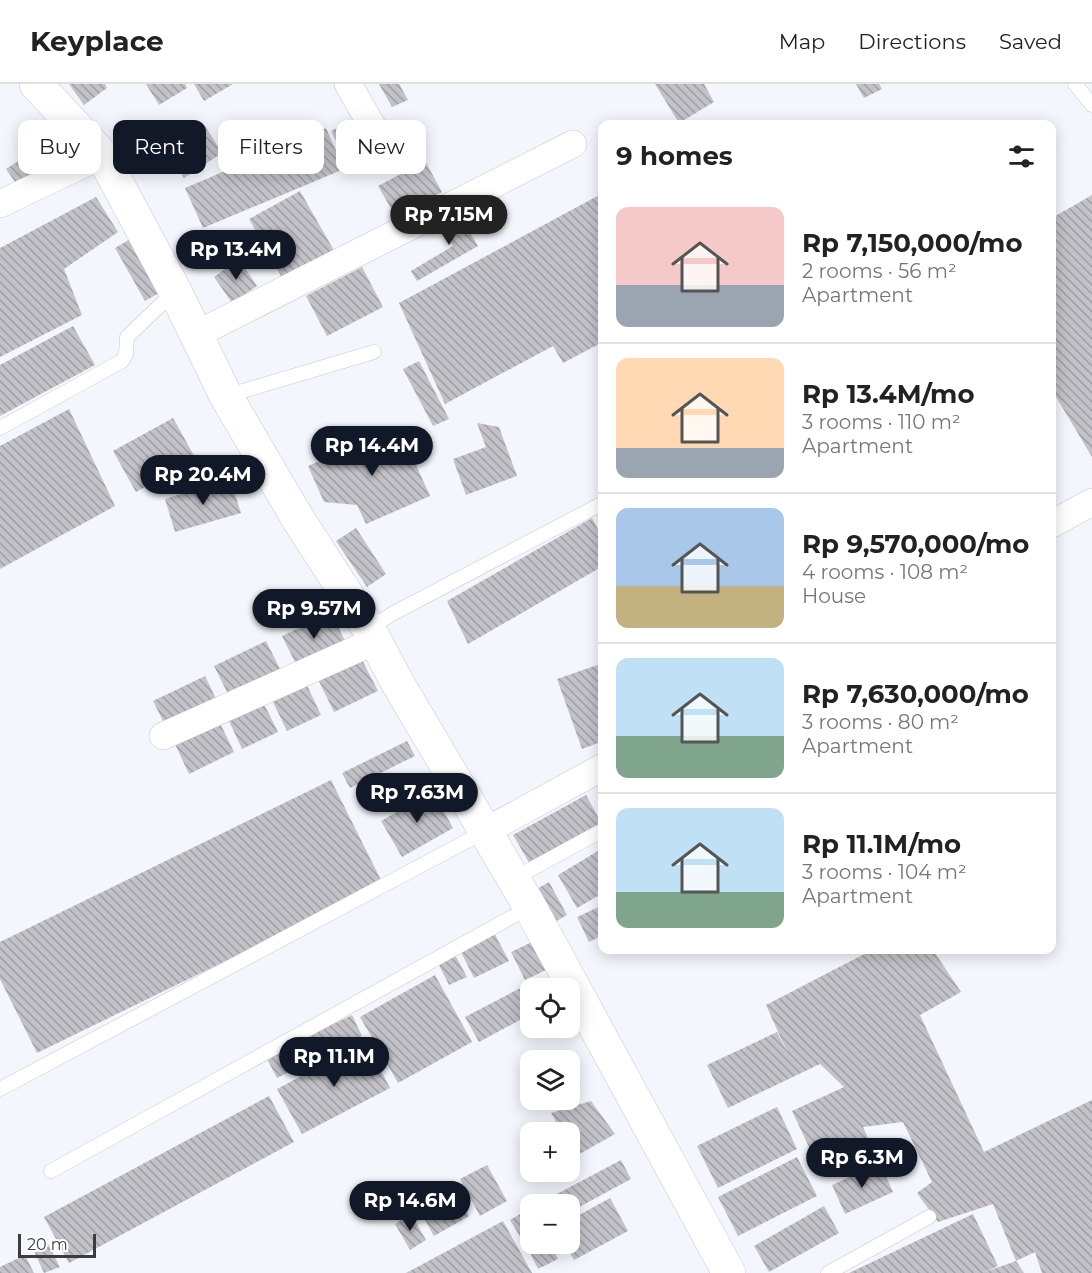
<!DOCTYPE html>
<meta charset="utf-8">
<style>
body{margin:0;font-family:Montserrat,sans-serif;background:#f6f6f6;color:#222;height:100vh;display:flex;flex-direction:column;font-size:22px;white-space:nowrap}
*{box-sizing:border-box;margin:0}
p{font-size:20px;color:#767676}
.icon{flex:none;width:33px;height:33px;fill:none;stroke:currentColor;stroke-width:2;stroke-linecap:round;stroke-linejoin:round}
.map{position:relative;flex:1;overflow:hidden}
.details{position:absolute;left:598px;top:36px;width:458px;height:834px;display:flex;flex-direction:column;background:#fff;border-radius:12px;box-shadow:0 3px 15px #0003}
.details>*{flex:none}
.top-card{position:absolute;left:18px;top:36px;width:490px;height:54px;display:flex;gap:12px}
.controls{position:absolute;left:520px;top:894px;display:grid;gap:12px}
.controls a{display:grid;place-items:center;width:60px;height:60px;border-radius:12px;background:#fff;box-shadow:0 3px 15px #0003;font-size:30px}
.scale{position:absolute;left:18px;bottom:15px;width:78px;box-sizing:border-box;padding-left:6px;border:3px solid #3b3c3e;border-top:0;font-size:16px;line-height:21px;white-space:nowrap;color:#3b3c3e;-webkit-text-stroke:4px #fff;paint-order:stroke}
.price{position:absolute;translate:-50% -51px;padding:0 14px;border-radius:21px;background:#111827;color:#fff;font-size:20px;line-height:39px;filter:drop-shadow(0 2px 3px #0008)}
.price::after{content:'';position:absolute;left:50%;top:36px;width:18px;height:14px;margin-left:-9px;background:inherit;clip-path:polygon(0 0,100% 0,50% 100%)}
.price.active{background:#222;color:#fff}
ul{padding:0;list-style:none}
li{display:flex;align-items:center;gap:18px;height:150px;padding:0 18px}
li+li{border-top:2px solid #e0e0e0}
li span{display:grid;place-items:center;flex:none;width:168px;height:120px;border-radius:12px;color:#555}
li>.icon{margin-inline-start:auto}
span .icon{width:72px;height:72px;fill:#fffc;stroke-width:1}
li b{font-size:26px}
h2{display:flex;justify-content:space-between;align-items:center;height:72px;padding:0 18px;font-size:26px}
.chip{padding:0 21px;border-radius:12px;background:#fff;box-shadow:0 3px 15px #0003;font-size:21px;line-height:54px}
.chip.active{background:#111827;color:#fff}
header{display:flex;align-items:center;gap:36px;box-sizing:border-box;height:84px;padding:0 30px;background:#fff;border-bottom:2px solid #e0e0e0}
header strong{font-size:28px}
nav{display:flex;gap:33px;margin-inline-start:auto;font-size:21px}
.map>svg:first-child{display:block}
.building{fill:url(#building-back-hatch)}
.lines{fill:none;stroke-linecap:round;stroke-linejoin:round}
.lane-casing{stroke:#c4c7cc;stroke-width:15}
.street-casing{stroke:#c4c7cc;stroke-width:28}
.secondary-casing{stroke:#c4c7cc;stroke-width:34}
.lane{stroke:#fff;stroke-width:14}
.street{stroke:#fff;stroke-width:27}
.secondary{stroke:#fff;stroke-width:33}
</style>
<header>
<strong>Keyplace</strong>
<nav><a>Map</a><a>Directions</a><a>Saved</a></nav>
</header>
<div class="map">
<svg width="1092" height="1189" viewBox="0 0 1092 1189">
<defs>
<pattern id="building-back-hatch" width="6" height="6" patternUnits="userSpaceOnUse" patternTransform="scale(1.5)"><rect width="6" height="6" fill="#c3c2c8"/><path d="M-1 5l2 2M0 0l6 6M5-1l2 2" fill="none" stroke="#a09fa4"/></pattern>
</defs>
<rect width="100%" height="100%" fill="#f3f6fc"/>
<g class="building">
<polygon points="69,0 105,0 107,4 84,21"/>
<polygon points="146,0 185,0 187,4 159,21"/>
<polygon points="194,0 233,0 204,17"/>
<polygon points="379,0 399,0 408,16 392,23"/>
<polygon points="655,0 704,0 714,18 679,39"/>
<polygon points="856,0 879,0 882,5 864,14"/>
<polygon points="361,31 379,64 348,80 331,47"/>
<polygon points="205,42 222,69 184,94 166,67"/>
<polygon points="326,44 344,85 203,144 185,104"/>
<polygon points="46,59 61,82 22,108 6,85"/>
<polygon points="425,77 442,108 396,133 378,102"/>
<polygon points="300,107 336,170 285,199 249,135"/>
<polygon points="603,109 603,258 563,279 553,262 445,320 399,219"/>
<polygon points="1092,111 1092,373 1052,306 1052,134"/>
<polygon points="96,113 118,148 64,185 82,231 0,273 0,164"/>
<polygon points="458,128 478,162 417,197 411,187 453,162 440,138"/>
<polygon points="130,155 161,208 145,217 115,164"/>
<polygon points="239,175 257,202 232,219 214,193"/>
<polygon points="362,183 383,223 327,252 306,212"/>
<polygon points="73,242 95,281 0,332 0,281"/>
<polygon points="419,277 449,335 433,342 403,285"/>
<polygon points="69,325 115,422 0,485 0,362"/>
<polygon points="173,334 196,375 136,408 113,367"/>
<polygon points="477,339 499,343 517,392 466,411 453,375 486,363"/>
<polygon points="399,343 430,412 366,440 357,421 324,418 308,382"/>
<polygon points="230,395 241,429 175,448 165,415"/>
<polygon points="592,434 603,455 603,482 468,560 447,517"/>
<polygon points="356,444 386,490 367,503 336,457"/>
<polygon points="331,529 347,561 298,584 282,552"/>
<polygon points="266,557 281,587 229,612 214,582"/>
<polygon points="358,568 378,607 334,628 315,589"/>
<polygon points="603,579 603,657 582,665 557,595"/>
<polygon points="205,592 219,621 168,647 153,617"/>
<polygon points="305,597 321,631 287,647 271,614"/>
<polygon points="264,620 278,648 242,665 229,637"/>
<polygon points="219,637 234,668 189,690 175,660"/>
<polygon points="407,657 415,672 350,704 342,689"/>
<polygon points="331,696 383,800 37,969 0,895 0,858"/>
<polygon points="433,708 453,744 402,773 381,737"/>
<polygon points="586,711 603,742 531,782 513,751"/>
<polygon points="603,764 603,809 577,824 558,791"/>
<polygon points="549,798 567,831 546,843 528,810"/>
<polygon points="603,821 603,851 589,858 577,833"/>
<polygon points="493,847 509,877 474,894 459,864"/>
<polygon points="534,857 548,885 525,896 511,868"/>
<polygon points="872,866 933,866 961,908 920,931 984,1068 1092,1016 1092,1189 1042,1189 1035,1168 1016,1177 993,1120 938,1138 917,1109 932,1098 903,1038 863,1043 870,1058 818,1082 792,1027 844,1003 820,980 728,1024 707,981 777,948 788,970 766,921"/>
<polygon points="454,869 467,893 449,901 437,877"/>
<polygon points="435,891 472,958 398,999 360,933"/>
<polygon points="528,900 531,905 531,930 479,958 465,933"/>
<polygon points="352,931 362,952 277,994 266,973"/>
<polygon points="366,958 390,1004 302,1050 277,1005"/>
<polygon points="269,1012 294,1058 69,1179 44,1133"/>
<polygon points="591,1017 615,1050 576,1072 570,1062 570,1048 562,1048 551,1029"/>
<polygon points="777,1023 797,1065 718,1104 697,1062"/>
<polygon points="797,1073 817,1112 738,1152 718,1113"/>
<polygon points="621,1076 631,1095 570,1128 570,1120 538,1120"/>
<polygon points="880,1079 893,1108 845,1130 832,1101"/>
<polygon points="487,1081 507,1117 480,1132 460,1095"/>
<polygon points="450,1098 469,1132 434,1152 415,1118"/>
<polygon points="610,1114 628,1147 574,1176 565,1160 570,1160 570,1136"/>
<polygon points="824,1122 839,1149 769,1188 754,1162"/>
<polygon points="531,1124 531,1160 551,1160 558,1175 538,1185 523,1154 521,1154 510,1136"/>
<polygon points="411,1130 426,1156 410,1166 395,1140"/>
<polygon points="973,1130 998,1182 985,1188 1016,1177 1024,1189 849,1189"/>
<polygon points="503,1137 532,1189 406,1189"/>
<polygon points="48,1160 60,1183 44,1189 34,1167"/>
<polygon points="25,1171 34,1189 0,1189 0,1183"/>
</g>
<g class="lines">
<g class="lane-casing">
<g id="lane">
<polyline points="1075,0 1092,21"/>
<polyline points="226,312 374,268"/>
<polyline points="0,344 122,277 126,270 127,253 175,207"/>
<polyline points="369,545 392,530 603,419"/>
<polyline points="513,795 603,746"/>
<polyline points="0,1005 484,748"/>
<polyline points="51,1087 530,823"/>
<polyline points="828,1189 929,1133"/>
</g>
</g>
<g class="street-casing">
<g id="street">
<polyline points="348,0 386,66"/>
<polyline points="0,120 102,71"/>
<polyline points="197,250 573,60"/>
<polyline points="1052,440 1092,418"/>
<polyline points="163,652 375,557"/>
<polyline points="484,748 603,683"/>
</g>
</g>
<g class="secondary-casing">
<polyline id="secondary" points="36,0 102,71 175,207 226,312 298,435 369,545 397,598 530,823 729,1189"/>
</g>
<use href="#lane" class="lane"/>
<use href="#street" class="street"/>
<use href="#secondary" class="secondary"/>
</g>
</svg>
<div class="controls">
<a><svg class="icon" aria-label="locate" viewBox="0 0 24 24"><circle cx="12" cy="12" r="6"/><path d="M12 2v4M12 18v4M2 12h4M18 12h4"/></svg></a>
<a><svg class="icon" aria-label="layers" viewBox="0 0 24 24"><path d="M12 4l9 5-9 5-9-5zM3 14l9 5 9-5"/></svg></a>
<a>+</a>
<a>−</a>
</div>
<div class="scale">20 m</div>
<b class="price active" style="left:449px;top:162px">Rp 7.15M</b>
<b class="price" style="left:236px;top:197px">Rp 13.4M</b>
<b class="price" style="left:372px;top:393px">Rp 14.4M</b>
<b class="price" style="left:203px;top:422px">Rp 20.4M</b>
<b class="price" style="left:314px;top:556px">Rp 9.57M</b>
<b class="price" style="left:417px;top:740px">Rp 7.63M</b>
<b class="price" style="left:334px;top:1004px">Rp 11.1M</b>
<b class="price" style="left:862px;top:1105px">Rp 6.3M</b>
<b class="price" style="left:410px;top:1148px">Rp 14.6M</b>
<div class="top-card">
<a class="chip">Buy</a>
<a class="chip active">Rent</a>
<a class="chip">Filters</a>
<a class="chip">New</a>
</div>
<section class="details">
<h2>9 homes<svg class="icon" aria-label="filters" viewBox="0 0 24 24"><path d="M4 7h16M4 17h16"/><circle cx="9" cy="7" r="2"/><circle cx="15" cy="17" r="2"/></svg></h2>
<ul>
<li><span style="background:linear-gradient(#f6c9c9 65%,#9aa5b1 0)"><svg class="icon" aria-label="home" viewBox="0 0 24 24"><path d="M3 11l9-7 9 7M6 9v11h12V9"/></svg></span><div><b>Rp 7,150,000/mo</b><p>2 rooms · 56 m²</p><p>Apartment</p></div></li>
<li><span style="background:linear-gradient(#ffd9b3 75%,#9aa5b1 0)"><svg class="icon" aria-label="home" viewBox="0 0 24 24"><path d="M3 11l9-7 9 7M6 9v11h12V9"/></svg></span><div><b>Rp 13.4M/mo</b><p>3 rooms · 110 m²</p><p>Apartment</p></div></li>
<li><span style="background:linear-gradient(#a9c7e8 65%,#c2b280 0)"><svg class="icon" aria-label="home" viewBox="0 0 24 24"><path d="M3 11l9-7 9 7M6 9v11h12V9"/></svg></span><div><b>Rp 9,570,000/mo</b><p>4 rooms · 108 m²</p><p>House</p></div></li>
<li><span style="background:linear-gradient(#bfe0f5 65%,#7fa58c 0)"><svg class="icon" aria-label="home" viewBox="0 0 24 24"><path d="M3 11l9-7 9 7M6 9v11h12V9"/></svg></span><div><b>Rp 7,630,000/mo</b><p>3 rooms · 80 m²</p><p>Apartment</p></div></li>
<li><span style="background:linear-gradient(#bfe0f5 70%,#7fa58c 0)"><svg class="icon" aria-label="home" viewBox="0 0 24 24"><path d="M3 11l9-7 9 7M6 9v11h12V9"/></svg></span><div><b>Rp 11.1M/mo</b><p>3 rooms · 104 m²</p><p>Apartment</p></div></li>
</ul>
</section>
</div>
